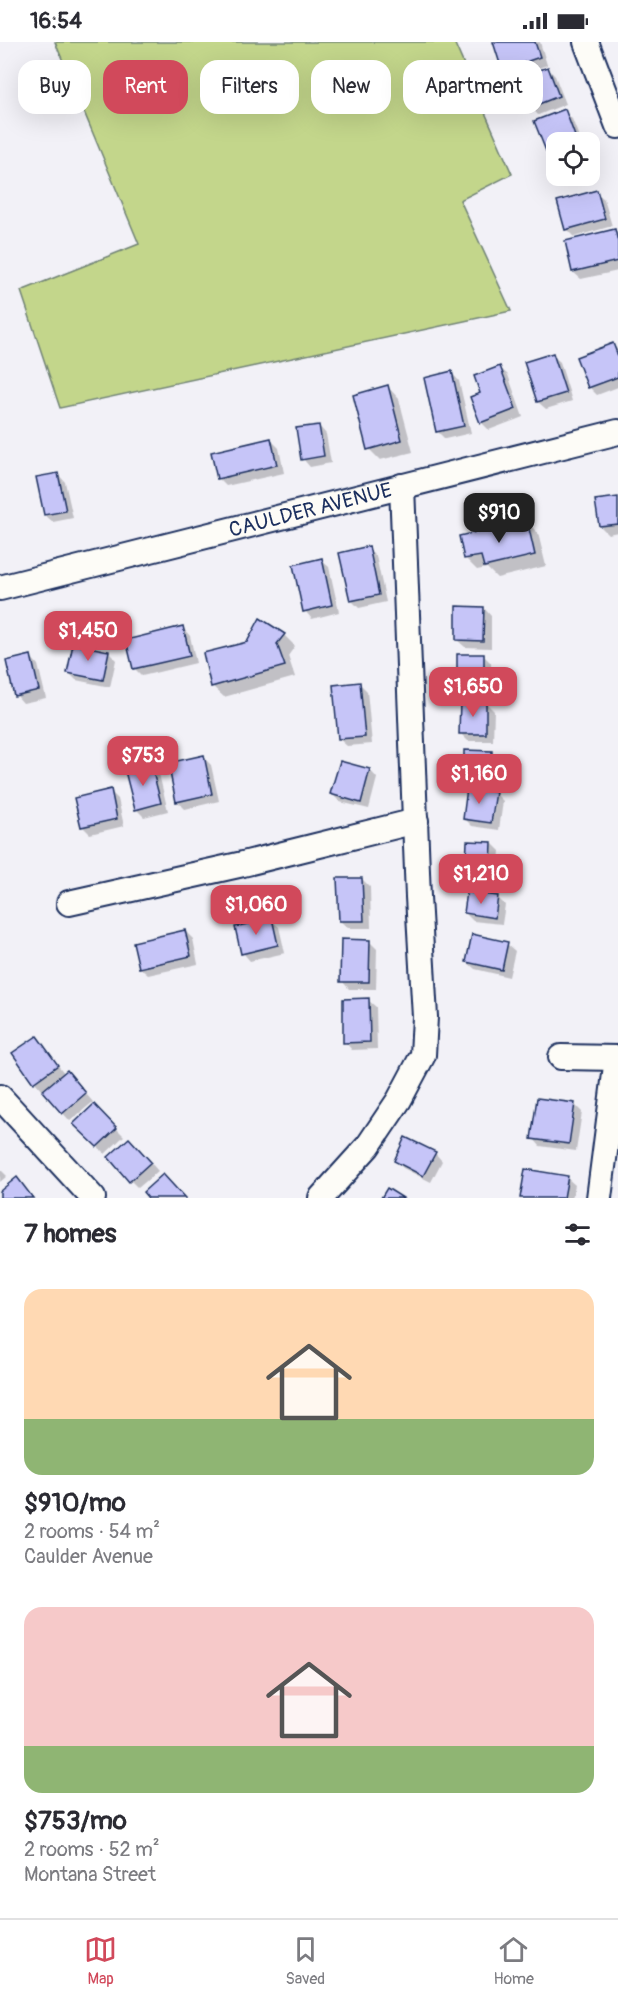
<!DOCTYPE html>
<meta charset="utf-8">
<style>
body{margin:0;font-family:Pangolin,sans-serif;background:#f2f2f3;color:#2b2b33;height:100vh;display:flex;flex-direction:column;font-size:22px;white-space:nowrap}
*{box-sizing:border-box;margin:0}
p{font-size:20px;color:#7c7c81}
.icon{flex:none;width:33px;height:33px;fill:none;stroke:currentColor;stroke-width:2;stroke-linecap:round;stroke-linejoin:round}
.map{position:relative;height:1156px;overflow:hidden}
.drawer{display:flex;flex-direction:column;background:#fff;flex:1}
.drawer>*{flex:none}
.banner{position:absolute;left:18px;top:18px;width:582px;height:54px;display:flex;gap:12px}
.fabs{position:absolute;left:546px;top:90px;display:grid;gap:12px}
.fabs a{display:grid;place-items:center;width:54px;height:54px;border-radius:12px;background:#fff;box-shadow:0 6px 24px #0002;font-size:30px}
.price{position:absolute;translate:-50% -51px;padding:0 14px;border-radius:12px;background:#d1495b;color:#fff;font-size:20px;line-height:39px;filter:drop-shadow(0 2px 3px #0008)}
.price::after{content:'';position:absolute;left:50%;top:36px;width:18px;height:14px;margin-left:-9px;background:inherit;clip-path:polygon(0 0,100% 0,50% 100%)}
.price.selected{background:#222;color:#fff}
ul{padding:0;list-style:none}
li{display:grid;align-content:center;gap:12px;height:318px;padding:0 24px}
li span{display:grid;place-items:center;height:186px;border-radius:18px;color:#555}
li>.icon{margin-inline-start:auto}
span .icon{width:108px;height:108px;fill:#fffc;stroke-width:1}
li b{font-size:26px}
h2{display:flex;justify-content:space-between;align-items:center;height:72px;padding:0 24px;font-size:26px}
.tag{padding:0 21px;border-radius:18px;background:#fff;box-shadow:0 6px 24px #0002;font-size:21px;line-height:54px}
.tag.selected{background:#d1495b;color:#fff}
.status{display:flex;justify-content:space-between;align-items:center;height:42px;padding:0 30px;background:#fff;direction:ltr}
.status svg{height:16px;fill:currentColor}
.dock{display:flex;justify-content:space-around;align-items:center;height:84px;border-top:2px solid #e1e1e2;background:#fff;font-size:16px;color:#7c7c81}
.dock a{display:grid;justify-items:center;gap:3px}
.dock .selected{color:#d1495b}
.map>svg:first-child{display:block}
.green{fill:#c3d68b;stroke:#6f8274;stroke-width:1.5}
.shadow{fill:#0003}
.building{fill:#c6c5f8;stroke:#1b2f5e;stroke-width:1.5}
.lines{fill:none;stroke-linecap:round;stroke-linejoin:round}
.minor-casing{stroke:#1b2f5e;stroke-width:28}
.minor{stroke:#fdfcf7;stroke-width:24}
.labels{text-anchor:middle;stroke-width:6;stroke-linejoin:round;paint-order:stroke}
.street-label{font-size:21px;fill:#1b2f5e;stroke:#fdfcf7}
</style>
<div class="status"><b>16:54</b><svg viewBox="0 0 49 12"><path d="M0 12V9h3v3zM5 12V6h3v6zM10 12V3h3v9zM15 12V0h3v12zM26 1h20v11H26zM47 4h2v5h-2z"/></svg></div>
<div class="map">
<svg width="618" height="1156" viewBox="0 0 618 1156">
<rect width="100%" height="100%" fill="#f2f1f7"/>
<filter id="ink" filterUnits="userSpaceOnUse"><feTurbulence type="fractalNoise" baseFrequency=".0167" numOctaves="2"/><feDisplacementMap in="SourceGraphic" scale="12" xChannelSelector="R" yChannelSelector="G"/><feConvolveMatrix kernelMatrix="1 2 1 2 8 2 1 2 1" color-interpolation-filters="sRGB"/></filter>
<g filter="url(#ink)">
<polygon class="green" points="55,0 454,0 512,132 460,158 511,269 60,366 21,249 139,202"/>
<g class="shadow">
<polygon points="495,0 540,0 547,23 512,35 504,27"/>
<polygon points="547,26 555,34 566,62 538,73 531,65"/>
<polygon points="564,69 572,77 581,100 556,100 556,115 555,116 547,108"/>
<polygon points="596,150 604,157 612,184 574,195 566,187"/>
<polygon points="614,189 618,192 618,229 581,237 573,230"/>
<polygon points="613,303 618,308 618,345 597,353 589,345"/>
<polygon points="552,313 560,320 572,359 546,367 538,360 526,321"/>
<polygon points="500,326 508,333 523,375 489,388 481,380"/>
<polygon points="452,331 459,339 471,391 445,397 438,390"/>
<polygon points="388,345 399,357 413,410 380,418 369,407"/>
<polygon points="319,384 326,392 331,421 310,425 303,417"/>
<polygon points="271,398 279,406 284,431 226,444 218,436"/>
<polygon points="58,432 65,440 73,476 53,480 45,473"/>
<polygon points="618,456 618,490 608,492 600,484"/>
<polygon points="527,480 538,491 546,524 497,536 487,526 477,528 466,517"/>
<polygon points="368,506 376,514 386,560 359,566 351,558"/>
<polygon points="321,518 329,525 339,570 312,577 305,569"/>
<polygon points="484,566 491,574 491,606 465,605 457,598"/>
<polygon points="183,586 190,594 196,621 142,634 134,626"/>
<polygon points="284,593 295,604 288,614 295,635 224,655 212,644"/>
<polygon points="108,610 116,618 110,645 76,638 69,631"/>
<polygon points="484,614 491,621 492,652 466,653 459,645"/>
<polygon points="31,615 38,623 46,656 23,661 16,653"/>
<polygon points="359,641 367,649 372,702 347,704 339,697"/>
<polygon points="486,661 494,669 493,699 468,699 461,692"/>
<polygon points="491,710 499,718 498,741 473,741 465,733"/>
<polygon points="203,715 211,723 219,759 185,767 177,759"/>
<polygon points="151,724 159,732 168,769 144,775 136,767"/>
<polygon points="370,728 377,736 369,767 340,760 332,752"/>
<polygon points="110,749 118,757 124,784 90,792 82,784"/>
<polygon points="495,751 503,759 499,788 472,784 465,777"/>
<polygon points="492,801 500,809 498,832 475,830 467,823"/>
<polygon points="362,837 370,845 371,886 348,886 340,879"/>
<polygon points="497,855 505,863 502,882 473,879 465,871"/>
<polygon points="271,878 279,885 285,911 250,919 243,911"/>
<polygon points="185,889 193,897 198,922 148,933 140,926"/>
<polygon points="369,899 377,907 376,947 349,947 342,939"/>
<polygon points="507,902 515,909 509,935 475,927 467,920"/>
<polygon points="368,958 376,965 377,1007 352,1008 345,1000"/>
<polygon points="36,996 65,1032 74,1038 93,1060 70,1079 35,1040"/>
<polygon points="574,1062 582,1070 576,1109 540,1104 533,1096"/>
<polygon points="94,1064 124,1094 105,1112 76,1082"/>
<polygon points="137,1105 158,1129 138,1146 130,1138"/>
<polygon points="435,1111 442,1119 431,1140 403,1126 396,1119"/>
<polygon points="0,1127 7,1134 0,1140"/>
<polygon points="526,1129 567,1136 575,1143 572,1156 522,1156"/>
</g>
<g class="building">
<polygon points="493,0 535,0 540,15 502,28"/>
<polygon points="548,25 559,54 529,66 518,36"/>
<polygon points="565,67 576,97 567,100 556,100 556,105 546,109 534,79"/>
<polygon points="597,148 605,177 565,188 557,159"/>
<polygon points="615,187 618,200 618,219 572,230 565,199"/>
<polygon points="613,301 618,314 618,335 588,346 576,315"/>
<polygon points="553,311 566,351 537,360 524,320"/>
<polygon points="500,324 516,367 480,381 470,355 480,351 474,334"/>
<polygon points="452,329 464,384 436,390 424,336"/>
<polygon points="388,343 402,398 367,408 353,353"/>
<polygon points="319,383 324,414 301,418 296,386"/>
<polygon points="271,396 277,423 217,437 211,410"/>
<polygon points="58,431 66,469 44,473 36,435"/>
<polygon points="618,455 618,482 599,484 595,458"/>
<polygon points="527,478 535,513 484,525 481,514 464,517 459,494"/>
<polygon points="369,504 379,553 350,559 339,511"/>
<polygon points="322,516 332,563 303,570 293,523"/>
<polygon points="456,564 484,565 483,599 456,598"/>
<polygon points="260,576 285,592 277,602 285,624 211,645 203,611 247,600"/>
<polygon points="183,584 190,614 133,627 126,598"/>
<polygon points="73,602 109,609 103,638 67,631"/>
<polygon points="457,612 484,612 484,645 457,646"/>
<polygon points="31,613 39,648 14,654 6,619"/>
<polygon points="360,640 365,695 338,697 333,643"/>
<polygon points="460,659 486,659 486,692 459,692"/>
<polygon points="464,708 492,709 491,734 464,734"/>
<polygon points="204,713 212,752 176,760 168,721"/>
<polygon points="340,719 370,727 361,761 330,752"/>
<polygon points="151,722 161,761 135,768 125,729"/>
<polygon points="467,746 496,750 491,781 463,777"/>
<polygon points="111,747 117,777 81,785 74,756"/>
<polygon points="467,799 492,800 491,825 466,823"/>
<polygon points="337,836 362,836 364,879 339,879"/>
<polygon points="467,850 498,854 495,876 464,871"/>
<polygon points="272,876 278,903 241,912 235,885"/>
<polygon points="185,888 191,914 139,926 133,900"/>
<polygon points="472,892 508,900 502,928 466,920"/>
<polygon points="341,897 370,898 369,940 340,940"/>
<polygon points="369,956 370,1000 343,1001 343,957"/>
<polygon points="37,994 58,1023 33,1041 12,1011"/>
<polygon points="67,1028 86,1051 62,1072 42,1049"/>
<polygon points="537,1056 575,1061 569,1102 531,1097"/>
<polygon points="94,1062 117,1086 97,1105 73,1082"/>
<polygon points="405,1095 436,1110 423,1134 394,1119"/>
<polygon points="129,1096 151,1120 129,1140 108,1115"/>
<polygon points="525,1127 568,1134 564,1156 520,1156"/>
<polygon points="163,1132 185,1156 148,1156 143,1150"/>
<polygon points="17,1135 33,1156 0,1156 0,1149"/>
<polygon points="387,1146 403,1156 381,1156"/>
</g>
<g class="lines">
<g class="minor-casing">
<g id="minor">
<polyline points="586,0 618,84"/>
<path id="s1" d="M 0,546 L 618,390"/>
<polyline points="69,861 243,822 416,779"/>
<polyline points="561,1015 618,1016"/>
<polyline points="0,1055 93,1156"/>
<polyline points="321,1156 368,1104 399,1058 423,1013 425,975 418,855 402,444"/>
<polyline points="599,1156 617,1016"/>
</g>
</g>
<use href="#minor" class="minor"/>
</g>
</g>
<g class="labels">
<g class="street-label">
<text dy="7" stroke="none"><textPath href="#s1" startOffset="320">CAULDER AVENUE</textPath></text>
</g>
</g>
</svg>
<div class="fabs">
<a><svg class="icon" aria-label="locate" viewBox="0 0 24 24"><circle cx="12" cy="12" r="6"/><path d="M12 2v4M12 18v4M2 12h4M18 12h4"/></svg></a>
</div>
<b class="price selected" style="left:499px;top:502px">$910</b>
<b class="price" style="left:88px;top:620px">$1,450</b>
<b class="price" style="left:473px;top:676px">$1,650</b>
<b class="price" style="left:143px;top:745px">$753</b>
<b class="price" style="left:479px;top:763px">$1,160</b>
<b class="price" style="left:481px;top:863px">$1,210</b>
<b class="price" style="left:256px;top:894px">$1,060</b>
<div class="banner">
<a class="tag">Buy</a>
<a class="tag selected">Rent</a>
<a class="tag">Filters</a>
<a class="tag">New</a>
<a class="tag">Apartment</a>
</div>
</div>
<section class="drawer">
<h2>7 homes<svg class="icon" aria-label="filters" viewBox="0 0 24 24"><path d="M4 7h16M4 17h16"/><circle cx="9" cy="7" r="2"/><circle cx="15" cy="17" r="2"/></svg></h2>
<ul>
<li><span style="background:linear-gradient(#ffd9b3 70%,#8fb573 0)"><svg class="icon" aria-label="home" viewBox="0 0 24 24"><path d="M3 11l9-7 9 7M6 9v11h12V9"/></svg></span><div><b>$910/mo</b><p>2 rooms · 54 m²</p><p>Caulder Avenue</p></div></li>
<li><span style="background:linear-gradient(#f6c9c9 75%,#8fb573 0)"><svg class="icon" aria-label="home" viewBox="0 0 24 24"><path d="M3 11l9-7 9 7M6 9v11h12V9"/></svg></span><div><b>$753/mo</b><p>2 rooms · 52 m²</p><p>Montana Street</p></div></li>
</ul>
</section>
<nav class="dock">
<a class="selected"><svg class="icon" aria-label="map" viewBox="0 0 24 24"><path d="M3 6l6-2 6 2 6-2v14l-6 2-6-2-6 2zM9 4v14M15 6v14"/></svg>Map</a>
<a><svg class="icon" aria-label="saved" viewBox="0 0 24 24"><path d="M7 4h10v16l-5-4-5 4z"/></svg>Saved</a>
<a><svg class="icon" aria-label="home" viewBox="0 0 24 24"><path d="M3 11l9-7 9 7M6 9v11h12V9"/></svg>Home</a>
</nav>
